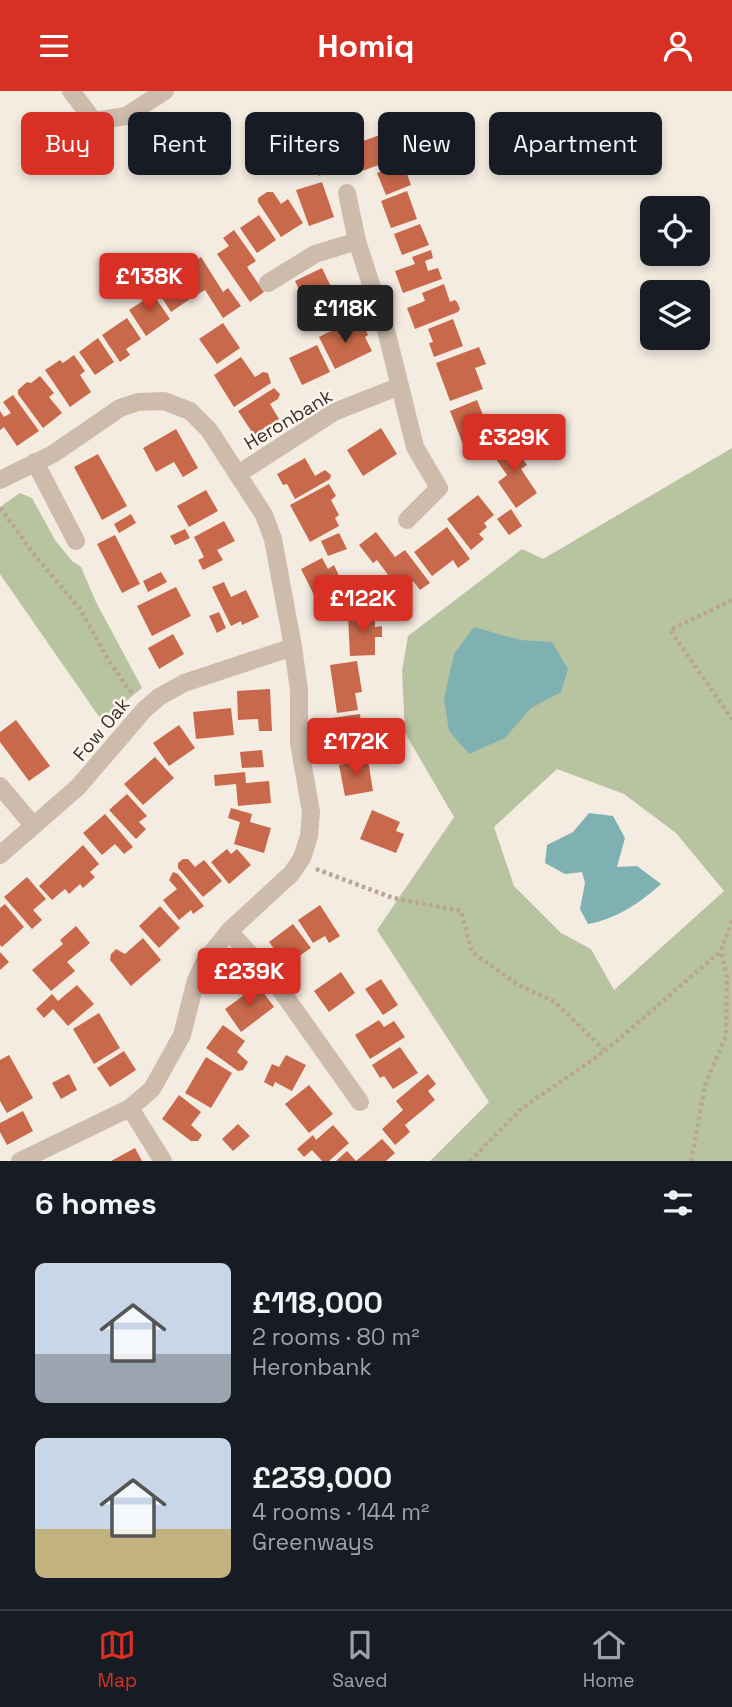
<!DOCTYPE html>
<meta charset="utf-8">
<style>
body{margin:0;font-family:"Space Grotesk",sans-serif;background:#20242c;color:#f1f3f6;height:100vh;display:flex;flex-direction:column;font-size:26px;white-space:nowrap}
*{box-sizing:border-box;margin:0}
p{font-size:23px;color:#9ea1a6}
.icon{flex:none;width:38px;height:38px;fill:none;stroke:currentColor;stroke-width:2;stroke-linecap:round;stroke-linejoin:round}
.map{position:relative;height:1070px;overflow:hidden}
.drawer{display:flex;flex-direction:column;background:#171b24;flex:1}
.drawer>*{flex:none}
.hud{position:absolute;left:21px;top:21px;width:691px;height:63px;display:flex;gap:14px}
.tools{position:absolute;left:640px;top:105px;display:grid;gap:14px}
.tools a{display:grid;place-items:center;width:70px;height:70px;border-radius:10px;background:#171b24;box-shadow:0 4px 10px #0003;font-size:35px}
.price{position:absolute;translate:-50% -60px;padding:0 16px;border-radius:7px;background:#d93025;color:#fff;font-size:23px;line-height:46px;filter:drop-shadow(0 2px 4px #0008)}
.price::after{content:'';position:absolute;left:50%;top:42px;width:21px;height:16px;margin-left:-10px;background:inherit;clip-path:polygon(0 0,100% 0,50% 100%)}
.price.selected{background:#222;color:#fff}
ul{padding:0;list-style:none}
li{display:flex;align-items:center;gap:21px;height:175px;padding:0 35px}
li span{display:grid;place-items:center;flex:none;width:196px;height:140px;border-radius:10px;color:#555}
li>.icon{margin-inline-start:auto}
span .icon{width:84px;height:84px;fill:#fffc;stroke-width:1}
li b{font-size:30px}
h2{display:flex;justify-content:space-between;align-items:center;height:84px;padding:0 35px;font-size:30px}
.pill{padding:0 24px;border-radius:10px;background:#171b24;box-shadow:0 4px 10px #0003;font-size:24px;line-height:63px}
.pill.selected{background:#d93025;color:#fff}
header{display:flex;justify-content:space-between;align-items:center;height:91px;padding:0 35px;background:#d93025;color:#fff;font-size:32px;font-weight:800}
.menu{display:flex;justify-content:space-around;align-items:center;height:98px;border-top:2px solid #363941;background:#171b24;font-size:19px;color:#9ea1a6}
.menu a{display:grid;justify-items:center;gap:4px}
.menu .selected{color:#d93025}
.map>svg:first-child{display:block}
.green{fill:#b8c4a0;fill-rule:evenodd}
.water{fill:#7fb0b2}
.building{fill:#c8694b}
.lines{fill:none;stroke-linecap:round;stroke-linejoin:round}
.path{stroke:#b9a596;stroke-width:4.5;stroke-dasharray:3.5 3.5;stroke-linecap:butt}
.minor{stroke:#cdbbac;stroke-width:18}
.labels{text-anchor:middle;stroke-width:5;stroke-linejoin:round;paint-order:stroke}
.street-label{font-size:19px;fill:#3b302b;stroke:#fbf5ee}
</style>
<header><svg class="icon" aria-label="menu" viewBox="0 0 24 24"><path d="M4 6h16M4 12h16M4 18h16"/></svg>Homiq<svg class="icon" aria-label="person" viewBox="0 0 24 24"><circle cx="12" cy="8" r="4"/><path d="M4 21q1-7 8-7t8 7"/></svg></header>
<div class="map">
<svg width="732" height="1070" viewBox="0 0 732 1070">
<rect width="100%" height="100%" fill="#f4ebe1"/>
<g class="green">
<path d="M 732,357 L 732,1070 L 430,1070 L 489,1011 L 377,839 L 454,726 L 405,642 L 402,580 L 408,545 L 522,458 L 543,468 ZM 557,678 L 624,703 L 676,742 L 724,800 L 614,899 L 591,858 L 561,842 L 514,795 L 494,736 Z"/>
<polygon points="20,402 32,407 55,449 72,470 81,476 96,511 142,597 102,630 0,483 0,416"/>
</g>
<g class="water">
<polygon points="474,536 520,549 552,551 568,578 561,601 531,617 505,647 469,663 449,640 444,608 454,563"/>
<path d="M 589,722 L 613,725 L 625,747 L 617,776 L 637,775 L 661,793 C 640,812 616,828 588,833 L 580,818 L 585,792 L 582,781 L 565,783 L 545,772 L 547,754 L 573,741 Z"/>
</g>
<g class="building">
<polygon points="391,40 396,53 400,55 403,61 401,66 362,80 358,66 332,76 325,58 345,51 346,56"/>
<polygon points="319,61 327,81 319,85 309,64"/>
<polygon points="403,72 411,94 386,104 377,82"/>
<polygon points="322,91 334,126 309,135 296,99"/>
<polygon points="407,100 417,128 391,137 381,110"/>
<polygon points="267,101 273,101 281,113 288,108 303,132 281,146 258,111 258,107"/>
<polygon points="259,124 276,149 257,162 240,137"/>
<polygon points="420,133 429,154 402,164 394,143"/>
<polygon points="234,139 256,170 247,176 264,201 250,211 217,163 229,155 223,147"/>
<polygon points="431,159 433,167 425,170 428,180 438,177 442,188 403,202 395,180 415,173 412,166"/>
<polygon points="190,166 193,171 201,166 223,201 228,197 241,215 223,227 205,199 195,205 176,175"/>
<polygon points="165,176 169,176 190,208 171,221 151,190 162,183 161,179"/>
<polygon points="322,177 335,204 308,217 295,190"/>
<polygon points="444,193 450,211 455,209 457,211 460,218 458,221 415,238 407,217 425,210 422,202"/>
<polygon points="148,196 170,228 146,245 129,219 143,210 139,203"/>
<polygon points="127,227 141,248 126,258 130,264 120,271 102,244"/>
<polygon points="453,228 463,255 434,266 429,252 433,251 428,238"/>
<polygon points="223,232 240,257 217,273 199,248"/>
<polygon points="347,232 351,241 364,235 368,244 365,246 372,260 335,278 319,246"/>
<polygon points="98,247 114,271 95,284 79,261"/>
<polygon points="317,254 330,281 302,294 289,267"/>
<polygon points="479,256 486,273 475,277 483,298 450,310 436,272"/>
<polygon points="74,264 85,280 80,284 91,301 70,316 45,279 60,269 63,272"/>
<polygon points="241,266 255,286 263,281 268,282 271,292 234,316 214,284"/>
<polygon points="40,285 54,302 49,306 62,322 43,337 18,303 18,299 27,291 31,292"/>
<polygon points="274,297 280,303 278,308 270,313 279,328 254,344 238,320"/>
<polygon points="13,304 39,340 17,355 4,336 0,339 0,320 4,326 11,322 3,311"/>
<polygon points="477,309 487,334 498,329 505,337 502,342 464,356 450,320"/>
<polygon points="381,337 397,363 363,385 347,359"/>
<polygon points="176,338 198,377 183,386 174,371 156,381 143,357"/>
<polygon points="509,348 527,374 521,378 537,402 516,417 498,391 507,384 491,361"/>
<polygon points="98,363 127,415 102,429 74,376"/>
<polygon points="305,367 315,385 325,379 331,384 330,388 295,408 287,393 283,394 277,383"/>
<polygon points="329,393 336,405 331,409 339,424 335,427 339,435 310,451 290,414"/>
<polygon points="206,399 218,420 189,436 177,415"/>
<polygon points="478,404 494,424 484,432 487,436 479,443 484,448 471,459 447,428"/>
<polygon points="511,418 522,435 509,444 497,428"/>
<polygon points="131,423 136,432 119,442 114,433"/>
<polygon points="224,430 235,450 217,459 223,469 203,479 198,469 204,466 194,446"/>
<polygon points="447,436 470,468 458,477 453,469 432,485 414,461"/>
<polygon points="185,438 190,447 175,454 170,445"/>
<polygon points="376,441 395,466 405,459 430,492 420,499 413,490 400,500 377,469 373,472 359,454"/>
<polygon points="339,442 347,458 328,465 321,450"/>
<polygon points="115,444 140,493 122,502 97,453"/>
<polygon points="322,467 328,478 334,474 341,489 335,492 341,504 319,514 301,478"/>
<polygon points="161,481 167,491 148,501 143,490"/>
<polygon points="224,491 231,506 246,499 259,526 242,534 241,530 231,535 212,496"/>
<polygon points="176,496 191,525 152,545 137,515"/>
<polygon points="369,497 375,513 355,520 350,505"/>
<polygon points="219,521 226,537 217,542 209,525"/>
<polygon points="375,523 375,536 382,535 382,546 375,546 375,564 350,565 348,525"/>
<polygon points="173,543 184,563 159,578 148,557"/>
<polygon points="357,570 362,601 355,602 358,619 337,622 330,574"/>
<polygon points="270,598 272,640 259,640 258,628 238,629 237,600"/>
<polygon points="231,617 234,644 196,648 193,621"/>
<polygon points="360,623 365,663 337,667 332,627"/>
<polygon points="16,629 50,675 29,690 0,651 0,641"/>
<polygon points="179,634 195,657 169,675 153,652"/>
<polygon points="262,659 264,676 242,677 240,661"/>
<polygon points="155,666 174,687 143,714 124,693"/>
<polygon points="368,669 373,700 345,705 339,674"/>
<polygon points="245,681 246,692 269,690 271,712 238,715 236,693 215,695 214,684"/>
<polygon points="127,703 147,725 139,731 146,738 136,748 109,719"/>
<polygon points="231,717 252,723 250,731 271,737 264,762 234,753 240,731 228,727"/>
<polygon points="372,719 400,731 396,740 404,743 396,762 360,748"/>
<polygon points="105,723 133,756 124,763 115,753 102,764 83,742"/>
<polygon points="83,754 99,773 90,781 95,786 83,797 80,793 69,803 65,798 52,809 39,795"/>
<polygon points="227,758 231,763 237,758 251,774 229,793 211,771"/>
<polygon points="183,768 188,768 195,776 204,769 222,790 203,806 178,777 178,772"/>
<polygon points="173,781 178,783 204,815 193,823 191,819 179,829 163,809 177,798 169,789"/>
<polygon points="27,786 46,808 33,819 42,829 32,838 4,806"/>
<polygon points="5,813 24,836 2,856 0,854 0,817"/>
<polygon points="320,814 340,845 329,852 325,845 313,852 298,829"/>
<polygon points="160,815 180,837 159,857 139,835"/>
<polygon points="293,833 311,857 286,874 269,851"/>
<polygon points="76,835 90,852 67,871 75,880 51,900 32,879 63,853 60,849"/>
<polygon points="143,847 161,869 131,895 110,869 111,863 116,858 125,863"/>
<polygon points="0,861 9,871 0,879"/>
<polygon points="341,881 355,902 329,921 314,900"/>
<polygon points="381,888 398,914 383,924 365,898"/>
<polygon points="77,894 94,913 68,935 53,918 44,927 36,918 52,903 58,910"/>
<polygon points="258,894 274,916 241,941 225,918"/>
<polygon points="99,922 120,957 94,973 73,938"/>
<polygon points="379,929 384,936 394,930 405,946 370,968 355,944"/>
<polygon points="223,934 245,950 237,961 248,971 243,979 238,980 206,957"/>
<polygon points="400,956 418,982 393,998 384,985 380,987 372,974"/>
<polygon points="124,960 136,979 110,996 97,977"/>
<polygon points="9,964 33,1007 7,1022 0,1010 0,969"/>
<polygon points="286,964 306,974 292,1000 275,991 273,996 264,991 272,973 279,976"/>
<polygon points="206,966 232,982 211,1017 185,1002"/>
<polygon points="69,983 77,999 61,1008 52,992"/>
<polygon points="428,983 436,993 428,1000 435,1009 405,1034 410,1041 395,1054 382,1038 403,1019 396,1010"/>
<polygon points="309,994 333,1023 309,1042 285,1013"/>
<polygon points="179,1004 201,1021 191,1034 202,1044 198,1050 191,1050 162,1028"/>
<polygon points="23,1020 33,1040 7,1054 0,1041 0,1032"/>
<polygon points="238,1033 250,1045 233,1060 222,1048"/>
<polygon points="333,1034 349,1052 329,1070 322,1070 312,1059 304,1066 297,1058 313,1044 316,1049"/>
<polygon points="382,1048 395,1062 386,1070 356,1070"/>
<polygon points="135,1057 142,1070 111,1070"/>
<polygon points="347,1060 356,1070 336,1070"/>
</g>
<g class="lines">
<g class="path">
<polyline points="0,417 37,467 80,518 109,570 133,604"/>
<polyline points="732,509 670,539 732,628"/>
<polyline points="316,778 393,807 461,820 472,861 517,893 555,911 605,960"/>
<polyline points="470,1070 521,1018 605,960 721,860 732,829"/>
<polyline points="691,1070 705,994 726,945 727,886 721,860"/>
</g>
<g class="minor">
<polyline points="71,0 94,30 126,25 165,0"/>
<polyline points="347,102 357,150"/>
<polyline points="268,192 315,163 357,150 387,243 415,356 439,397 407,429"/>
<polyline points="35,371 76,450"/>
<polyline points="238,383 334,321 400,295"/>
<polyline points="0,389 53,363 120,317 138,311 164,310 190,320 209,339 264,424 273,448 293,556 299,599 299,652 311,721 309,745 302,767 291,783 229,840 205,870 196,889 182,944 152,998 130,1017 20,1070"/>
<polyline points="0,695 33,734"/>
<polyline points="0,764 78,696 144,619 159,606 184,592 293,556"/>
<polyline points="229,840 275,891 360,1011"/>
<polyline points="130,1017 163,1070"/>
</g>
</g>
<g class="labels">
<g class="street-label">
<text transform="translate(288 328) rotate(-31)" y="7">Heronbank</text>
<text transform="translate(101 638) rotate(-50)" y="7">Fow Oak</text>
</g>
</g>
</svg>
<div class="tools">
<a><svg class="icon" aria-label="locate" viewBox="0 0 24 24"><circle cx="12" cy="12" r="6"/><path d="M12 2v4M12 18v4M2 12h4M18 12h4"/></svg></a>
<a><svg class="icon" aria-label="layers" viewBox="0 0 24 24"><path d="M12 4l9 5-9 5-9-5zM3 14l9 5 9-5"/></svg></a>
</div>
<b class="price" style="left:149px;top:222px">£138K</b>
<b class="price selected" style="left:345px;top:254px">£118K</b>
<b class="price" style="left:514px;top:383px">£329K</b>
<b class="price" style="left:363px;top:544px">£122K</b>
<b class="price" style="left:356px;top:687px">£172K</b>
<b class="price" style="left:249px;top:917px">£239K</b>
<div class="hud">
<a class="pill selected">Buy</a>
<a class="pill">Rent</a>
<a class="pill">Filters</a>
<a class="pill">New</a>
<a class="pill">Apartment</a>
</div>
</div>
<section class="drawer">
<h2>6 homes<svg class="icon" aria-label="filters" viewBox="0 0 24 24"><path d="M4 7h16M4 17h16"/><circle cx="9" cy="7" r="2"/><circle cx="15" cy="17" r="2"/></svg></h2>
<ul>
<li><span style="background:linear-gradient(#c9d6e8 65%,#9aa5b1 0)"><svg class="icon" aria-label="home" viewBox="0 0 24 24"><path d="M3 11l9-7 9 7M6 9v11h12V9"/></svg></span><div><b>£118,000</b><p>2 rooms · 80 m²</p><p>Heronbank</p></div></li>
<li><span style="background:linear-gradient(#c9d6e8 65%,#c2b280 0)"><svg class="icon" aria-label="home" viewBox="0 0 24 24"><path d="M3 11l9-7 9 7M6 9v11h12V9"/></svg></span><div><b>£239,000</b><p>4 rooms · 144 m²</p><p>Greenways</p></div></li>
</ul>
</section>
<nav class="menu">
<a class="selected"><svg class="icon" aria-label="map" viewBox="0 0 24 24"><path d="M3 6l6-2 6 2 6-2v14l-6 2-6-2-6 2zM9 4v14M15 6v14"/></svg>Map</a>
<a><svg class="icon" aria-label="saved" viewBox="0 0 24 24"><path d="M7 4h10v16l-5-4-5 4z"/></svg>Saved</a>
<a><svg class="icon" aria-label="home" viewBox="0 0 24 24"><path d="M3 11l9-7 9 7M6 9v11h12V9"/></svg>Home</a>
</nav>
